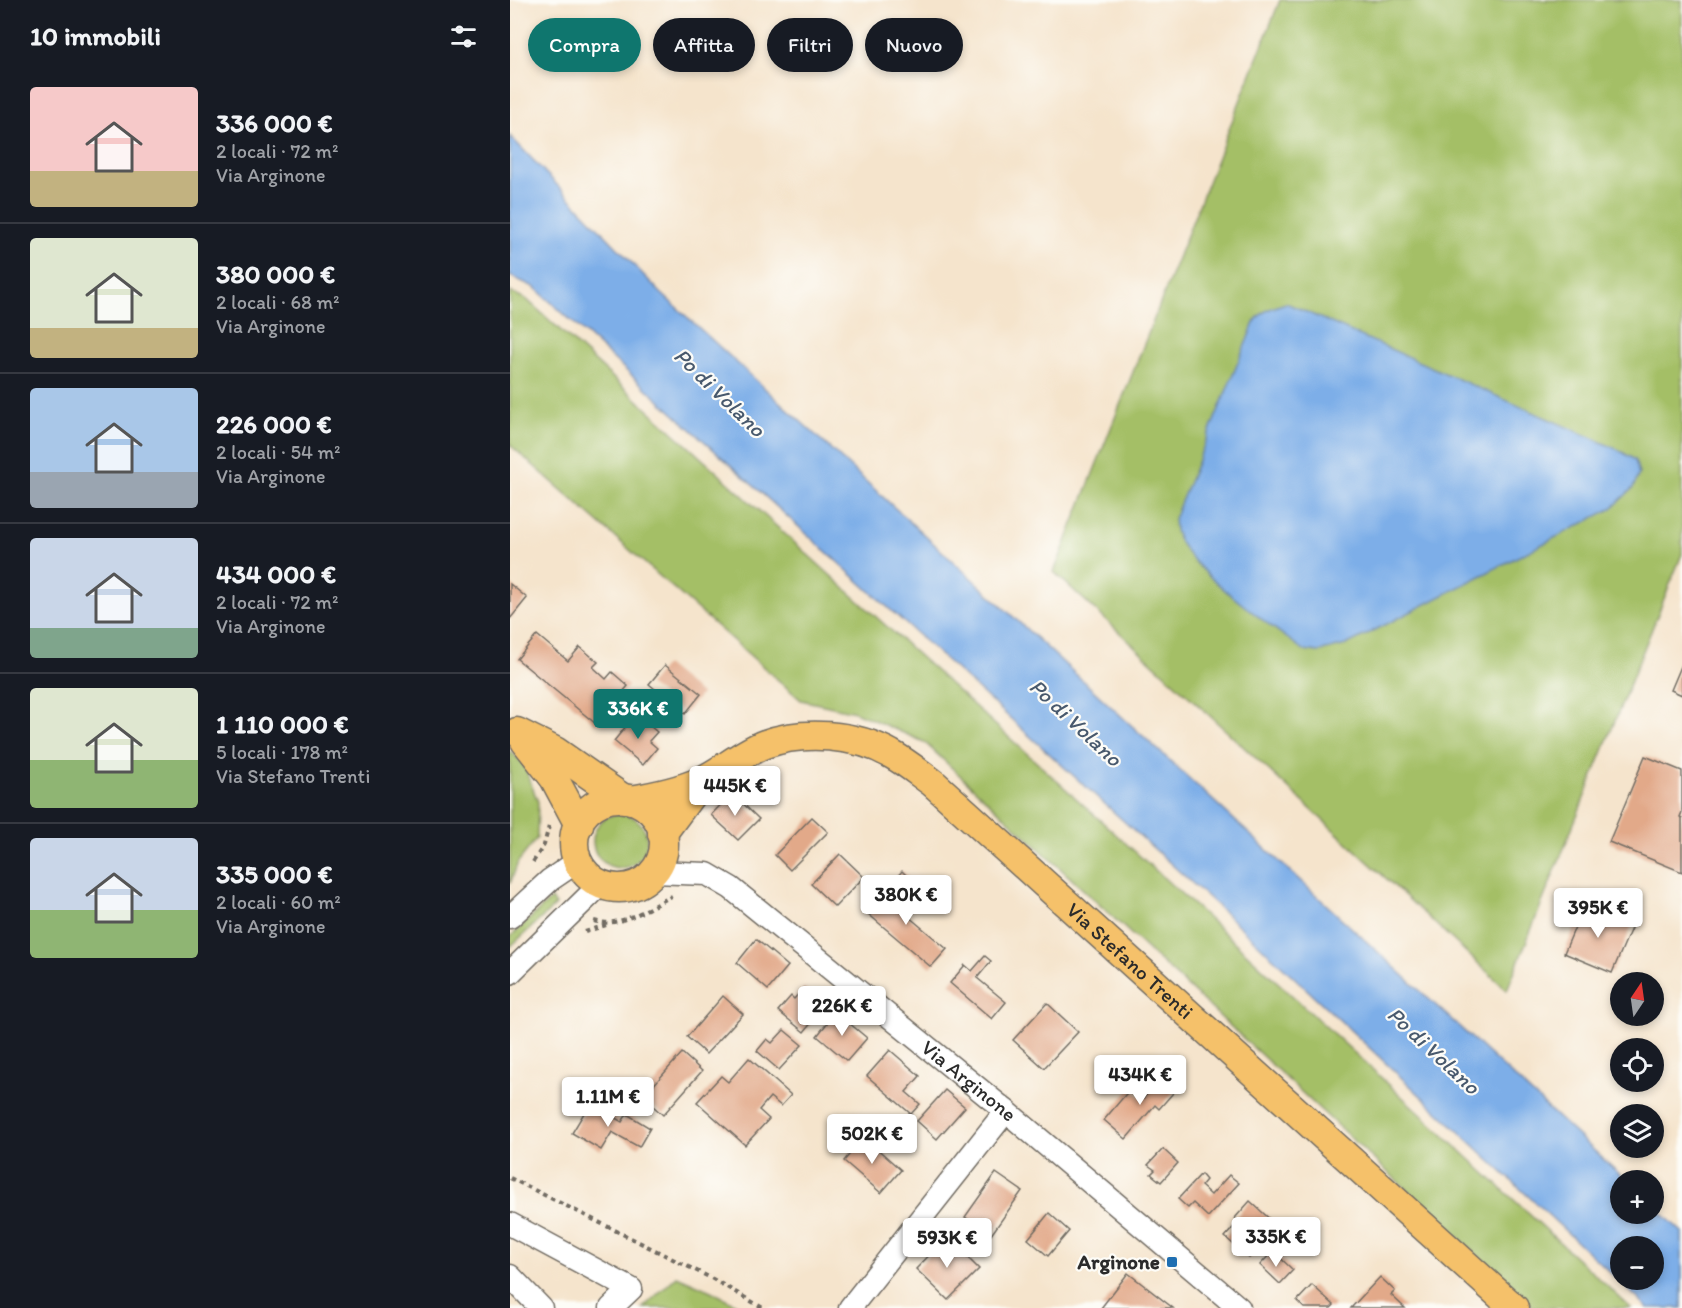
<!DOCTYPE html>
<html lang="it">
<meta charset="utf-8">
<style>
body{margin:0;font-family:Itim,sans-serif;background:#20242c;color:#f1f3f6;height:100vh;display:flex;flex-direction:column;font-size:22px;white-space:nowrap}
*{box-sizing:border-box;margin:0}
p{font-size:20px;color:#9ea1a6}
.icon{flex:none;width:33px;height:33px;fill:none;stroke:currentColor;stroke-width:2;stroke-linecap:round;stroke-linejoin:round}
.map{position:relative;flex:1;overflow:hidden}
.side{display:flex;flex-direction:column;background:#171b24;width:510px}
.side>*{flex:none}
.top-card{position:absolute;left:18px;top:18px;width:570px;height:54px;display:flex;gap:12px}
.needle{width:39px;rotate:13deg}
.fabs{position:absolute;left:1100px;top:972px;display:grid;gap:12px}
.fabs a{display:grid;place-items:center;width:54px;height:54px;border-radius:50%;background:#171b24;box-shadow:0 3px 9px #0003;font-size:30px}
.price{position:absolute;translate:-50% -51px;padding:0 14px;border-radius:6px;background:#fff;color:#222;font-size:20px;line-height:39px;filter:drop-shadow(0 2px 3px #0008)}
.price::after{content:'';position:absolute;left:50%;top:36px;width:18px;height:14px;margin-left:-9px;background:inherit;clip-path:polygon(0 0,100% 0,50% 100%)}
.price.active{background:#0f766e;color:#fff}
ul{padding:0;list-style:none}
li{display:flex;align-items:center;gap:18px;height:150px;padding:0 30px}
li+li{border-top:2px solid #363941}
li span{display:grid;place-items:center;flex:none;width:168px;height:120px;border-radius:6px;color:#555}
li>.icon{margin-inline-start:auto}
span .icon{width:72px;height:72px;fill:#fffc;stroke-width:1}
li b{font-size:26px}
h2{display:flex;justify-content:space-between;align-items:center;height:72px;padding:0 30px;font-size:26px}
.tag{padding:0 21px;border-radius:27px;background:#171b24;box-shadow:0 3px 9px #0003;font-size:21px;line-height:54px}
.tag.active{background:#0f766e;color:#fff}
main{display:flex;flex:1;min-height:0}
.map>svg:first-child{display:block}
.green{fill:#a4bf66;stroke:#687548;stroke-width:1.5}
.water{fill:#7daee8;stroke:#546c8a;stroke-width:1.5;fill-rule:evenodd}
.building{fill:#e2a989}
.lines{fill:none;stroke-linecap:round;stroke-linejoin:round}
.minor-casing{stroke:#726c63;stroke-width:25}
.major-casing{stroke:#726c63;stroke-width:31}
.path{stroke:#726c63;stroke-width:4;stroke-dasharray:4.5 4.5;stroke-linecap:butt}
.minor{stroke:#fff;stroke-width:22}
.major{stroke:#f5c16b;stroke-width:28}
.poi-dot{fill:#1f6fb2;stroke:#fdfcf7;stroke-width:2}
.labels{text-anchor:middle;stroke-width:4.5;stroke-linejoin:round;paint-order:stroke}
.street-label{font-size:21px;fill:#2b2b2b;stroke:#fdfcf7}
.poi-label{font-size:21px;font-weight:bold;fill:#2b2b2b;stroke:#fdfcf7;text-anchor:end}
.water-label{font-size:22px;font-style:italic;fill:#48596d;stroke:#fdfcf7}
</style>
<main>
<section class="side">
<h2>10 immobili<svg class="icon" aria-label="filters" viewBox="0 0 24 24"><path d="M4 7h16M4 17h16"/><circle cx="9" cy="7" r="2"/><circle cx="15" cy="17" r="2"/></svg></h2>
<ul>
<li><span style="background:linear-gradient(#f6c9c9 70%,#c2b280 0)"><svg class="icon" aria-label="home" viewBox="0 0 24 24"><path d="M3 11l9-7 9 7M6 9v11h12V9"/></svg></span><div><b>336 000 €</b><p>2 locali · 72 m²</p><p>Via Arginone</p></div></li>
<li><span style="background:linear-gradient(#dfe7d0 75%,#c2b280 0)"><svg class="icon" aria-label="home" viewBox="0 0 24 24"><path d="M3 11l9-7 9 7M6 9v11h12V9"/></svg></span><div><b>380 000 €</b><p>2 locali · 68 m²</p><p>Via Arginone</p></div></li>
<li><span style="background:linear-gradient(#a9c7e8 70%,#9aa5b1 0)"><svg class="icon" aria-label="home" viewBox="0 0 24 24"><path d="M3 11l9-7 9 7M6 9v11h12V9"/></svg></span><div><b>226 000 €</b><p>2 locali · 54 m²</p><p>Via Arginone</p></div></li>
<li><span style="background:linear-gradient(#c9d6e8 75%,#7fa58c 0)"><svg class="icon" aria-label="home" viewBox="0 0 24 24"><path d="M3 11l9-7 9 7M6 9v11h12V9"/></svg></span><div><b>434 000 €</b><p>2 locali · 72 m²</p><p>Via Arginone</p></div></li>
<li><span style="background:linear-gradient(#dfe7d0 60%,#8fb573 0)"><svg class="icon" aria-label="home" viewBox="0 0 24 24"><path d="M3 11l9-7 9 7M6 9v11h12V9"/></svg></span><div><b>1 110 000 €</b><p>5 locali · 178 m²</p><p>Via Stefano Trenti</p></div></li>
<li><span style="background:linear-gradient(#c9d6e8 60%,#8fb573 0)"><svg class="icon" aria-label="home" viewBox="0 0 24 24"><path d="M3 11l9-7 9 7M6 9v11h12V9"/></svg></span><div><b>335 000 €</b><p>2 locali · 60 m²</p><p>Via Arginone</p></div></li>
</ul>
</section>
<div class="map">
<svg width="1172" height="1308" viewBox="0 0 1172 1308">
<rect width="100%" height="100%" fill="#fdfcf7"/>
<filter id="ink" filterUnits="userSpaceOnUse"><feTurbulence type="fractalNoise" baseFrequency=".0167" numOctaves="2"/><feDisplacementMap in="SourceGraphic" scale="12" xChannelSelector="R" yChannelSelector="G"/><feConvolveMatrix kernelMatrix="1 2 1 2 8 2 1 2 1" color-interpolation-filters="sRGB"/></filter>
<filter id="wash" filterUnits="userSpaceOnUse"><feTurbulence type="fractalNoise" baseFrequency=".008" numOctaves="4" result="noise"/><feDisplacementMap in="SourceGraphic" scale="24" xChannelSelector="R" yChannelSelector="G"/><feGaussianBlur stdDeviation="1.35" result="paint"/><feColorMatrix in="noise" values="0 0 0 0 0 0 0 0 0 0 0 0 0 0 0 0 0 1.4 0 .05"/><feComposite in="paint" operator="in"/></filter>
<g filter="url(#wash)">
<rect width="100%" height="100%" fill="#f5e4cc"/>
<g class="green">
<polygon points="770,0 1172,0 1172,554 997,990 544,572"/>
<polygon points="0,292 16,299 697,917 1121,1308 1024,1308 414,742 345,712 291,700 0,445"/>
<polygon points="0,751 13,763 28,802 27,838 8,862 0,884"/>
<circle cx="110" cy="841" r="27"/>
<polygon points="41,899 46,905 0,947 0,937"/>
<polygon points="167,1276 201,1291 233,1308 133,1308"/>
</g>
<g class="water">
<path d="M 0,136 L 151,293 L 1116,1180 L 1110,1180 L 1110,1214 L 1143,1214 L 1143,1205 L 1172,1232 L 1172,1308 L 1138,1308 L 714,912 L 24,287 L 0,276 ZM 1110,1246 L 1143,1246 L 1143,1280 L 1110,1280 Z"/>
<path d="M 776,303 L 1109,450 L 1125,460 L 1129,474 L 1123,488 L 1101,509 L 836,645 L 808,652 L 793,650 C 763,627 676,568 666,533 C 664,529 665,523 664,519 L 744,323 C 751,311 763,307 776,303 Z"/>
</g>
<g id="blocks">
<g class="building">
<polygon points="0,584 17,598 0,619"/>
<polygon points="27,635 58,661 70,647 88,662 83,667 96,679 102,672 118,686 86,724 7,659"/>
<polygon points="1172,664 1172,695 1161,690"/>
<polygon points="155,665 191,694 175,714 139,684"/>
<polygon points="126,714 147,732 139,741 147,748 133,765 104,741"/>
<polygon points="1135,756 1172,771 1172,812 1170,817 1172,818 1172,872 1099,842"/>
<polygon points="222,793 249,819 228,840 201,815"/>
<polygon points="302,817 318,832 280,870 265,855"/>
<polygon points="330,854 354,877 325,907 301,884"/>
<polygon points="392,871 398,877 379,900 437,949 421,967 357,913"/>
<polygon points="1074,906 1122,926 1102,973 1054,953"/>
<polygon points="246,939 278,966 258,990 227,963"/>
<polygon points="475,956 481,961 467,978 496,1002 482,1019 440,983 455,965 462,971"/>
<polygon points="294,988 315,1006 294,1032 268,1011 281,996 284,999"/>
<polygon points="213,996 233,1014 196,1054 177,1037"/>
<polygon points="537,1003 568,1032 534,1068 503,1040"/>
<polygon points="326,1012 357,1038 337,1061 307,1036"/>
<polygon points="274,1030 292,1045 269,1070 247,1051 257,1039 262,1043"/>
<polygon points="380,1050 410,1076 396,1092 410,1104 401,1114 357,1076"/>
<polygon points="172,1053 192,1071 153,1115 133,1097"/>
<polygon points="239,1058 281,1095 271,1106 260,1097 249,1110 259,1119 235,1145 187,1102 211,1076 218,1082"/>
<polygon points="656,1072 670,1085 649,1109 645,1105 616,1139 594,1120 621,1088 633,1099"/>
<polygon points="435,1090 455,1107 427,1139 407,1121"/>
<polygon points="80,1103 112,1122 117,1114 140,1128 129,1147 102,1132 91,1150 62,1133"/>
<polygon points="354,1137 391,1170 371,1193 334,1161"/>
<polygon points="653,1149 668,1163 651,1182 641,1174 645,1170 638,1165"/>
<polygon points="486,1173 512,1191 481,1235 455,1217"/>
<polygon points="691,1174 696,1180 691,1186 701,1195 719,1175 729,1183 698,1217 683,1203 678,1208 668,1199"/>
<polygon points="740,1201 764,1223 749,1239 753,1243 739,1258 715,1237 729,1221 725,1218"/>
<polygon points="539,1213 559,1231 538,1256 518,1239"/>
<polygon points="437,1237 469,1269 438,1300 406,1269"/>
<polygon points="763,1251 783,1270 770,1284 750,1265"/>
<polygon points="618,1273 663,1308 591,1308"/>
<polygon points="870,1277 885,1291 881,1295 895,1308 841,1308"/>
<polygon points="802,1285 824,1305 821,1308 794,1308 787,1301"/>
</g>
</g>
</g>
<g filter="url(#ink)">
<use href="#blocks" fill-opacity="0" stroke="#726c63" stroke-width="1.5"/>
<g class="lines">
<g class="minor-casing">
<g id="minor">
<path id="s1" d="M 143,872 L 197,874 L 221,888 L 496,1111 L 729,1308"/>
<polyline points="0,917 40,880 68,861"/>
<polyline points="0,973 91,884"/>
<polyline points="0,1224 121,1289 101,1308"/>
<polyline points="0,1276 31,1308"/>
<polyline points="340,1308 496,1111"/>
</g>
</g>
<g class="major-casing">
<g id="major">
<polyline points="7,732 45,751 114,799"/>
<polyline points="15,741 44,778 69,825"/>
<circle cx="109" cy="843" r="45"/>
<path id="s2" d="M 120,800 C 145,796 169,791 191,781 C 213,770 232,753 255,744 C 293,730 346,734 381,754 C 396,762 409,773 423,783 L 1004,1308"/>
<polyline points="152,834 192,780"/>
</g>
</g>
<g class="path">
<polyline points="23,862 34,845 39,826"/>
<path d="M 84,921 C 110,929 139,907 162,896"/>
<polyline points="75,932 96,925"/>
<polyline points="0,1178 201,1278 253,1308"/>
</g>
<use href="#minor" class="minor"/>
<use href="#major" class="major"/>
</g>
</g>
<rect class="poi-dot" x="656" y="1256" width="12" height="12" rx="3"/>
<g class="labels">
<g class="street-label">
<text dy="7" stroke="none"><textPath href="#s2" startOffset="594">Via Stefano Trenti</textPath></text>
<text dy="7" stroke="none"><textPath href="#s1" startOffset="388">Via Arginone</textPath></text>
</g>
<g class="poi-label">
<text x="650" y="1269">Arginone</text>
</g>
<g class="water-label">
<text transform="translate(210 392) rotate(44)" y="8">Po di Volano</text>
<text transform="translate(566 722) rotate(43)" y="8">Po di Volano</text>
<text transform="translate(924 1050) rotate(43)" y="8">Po di Volano</text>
</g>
</g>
</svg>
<div class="fabs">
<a><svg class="needle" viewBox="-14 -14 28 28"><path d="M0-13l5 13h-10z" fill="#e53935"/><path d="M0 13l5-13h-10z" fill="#9ea1a6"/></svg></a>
<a><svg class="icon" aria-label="locate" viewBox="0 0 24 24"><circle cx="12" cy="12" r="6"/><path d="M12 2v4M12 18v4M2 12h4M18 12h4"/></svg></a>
<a><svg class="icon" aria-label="layers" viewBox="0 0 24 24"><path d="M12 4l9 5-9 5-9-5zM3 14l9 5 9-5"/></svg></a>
<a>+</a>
<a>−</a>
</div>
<b class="price active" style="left:128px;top:740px">336K €</b>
<b class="price" style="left:225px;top:817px">445K €</b>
<b class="price" style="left:396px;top:926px">380K €</b>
<b class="price" style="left:1088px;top:939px">395K €</b>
<b class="price" style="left:332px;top:1037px">226K €</b>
<b class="price" style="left:630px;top:1106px">434K €</b>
<b class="price" style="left:98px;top:1128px">1.11M €</b>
<b class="price" style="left:362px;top:1165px">502K €</b>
<b class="price" style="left:766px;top:1268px">335K €</b>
<b class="price" style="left:437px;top:1269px">593K €</b>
<div class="top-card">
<a class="tag active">Compra</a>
<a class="tag">Affitta</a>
<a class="tag">Filtri</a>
<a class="tag">Nuovo</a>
</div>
</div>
</main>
